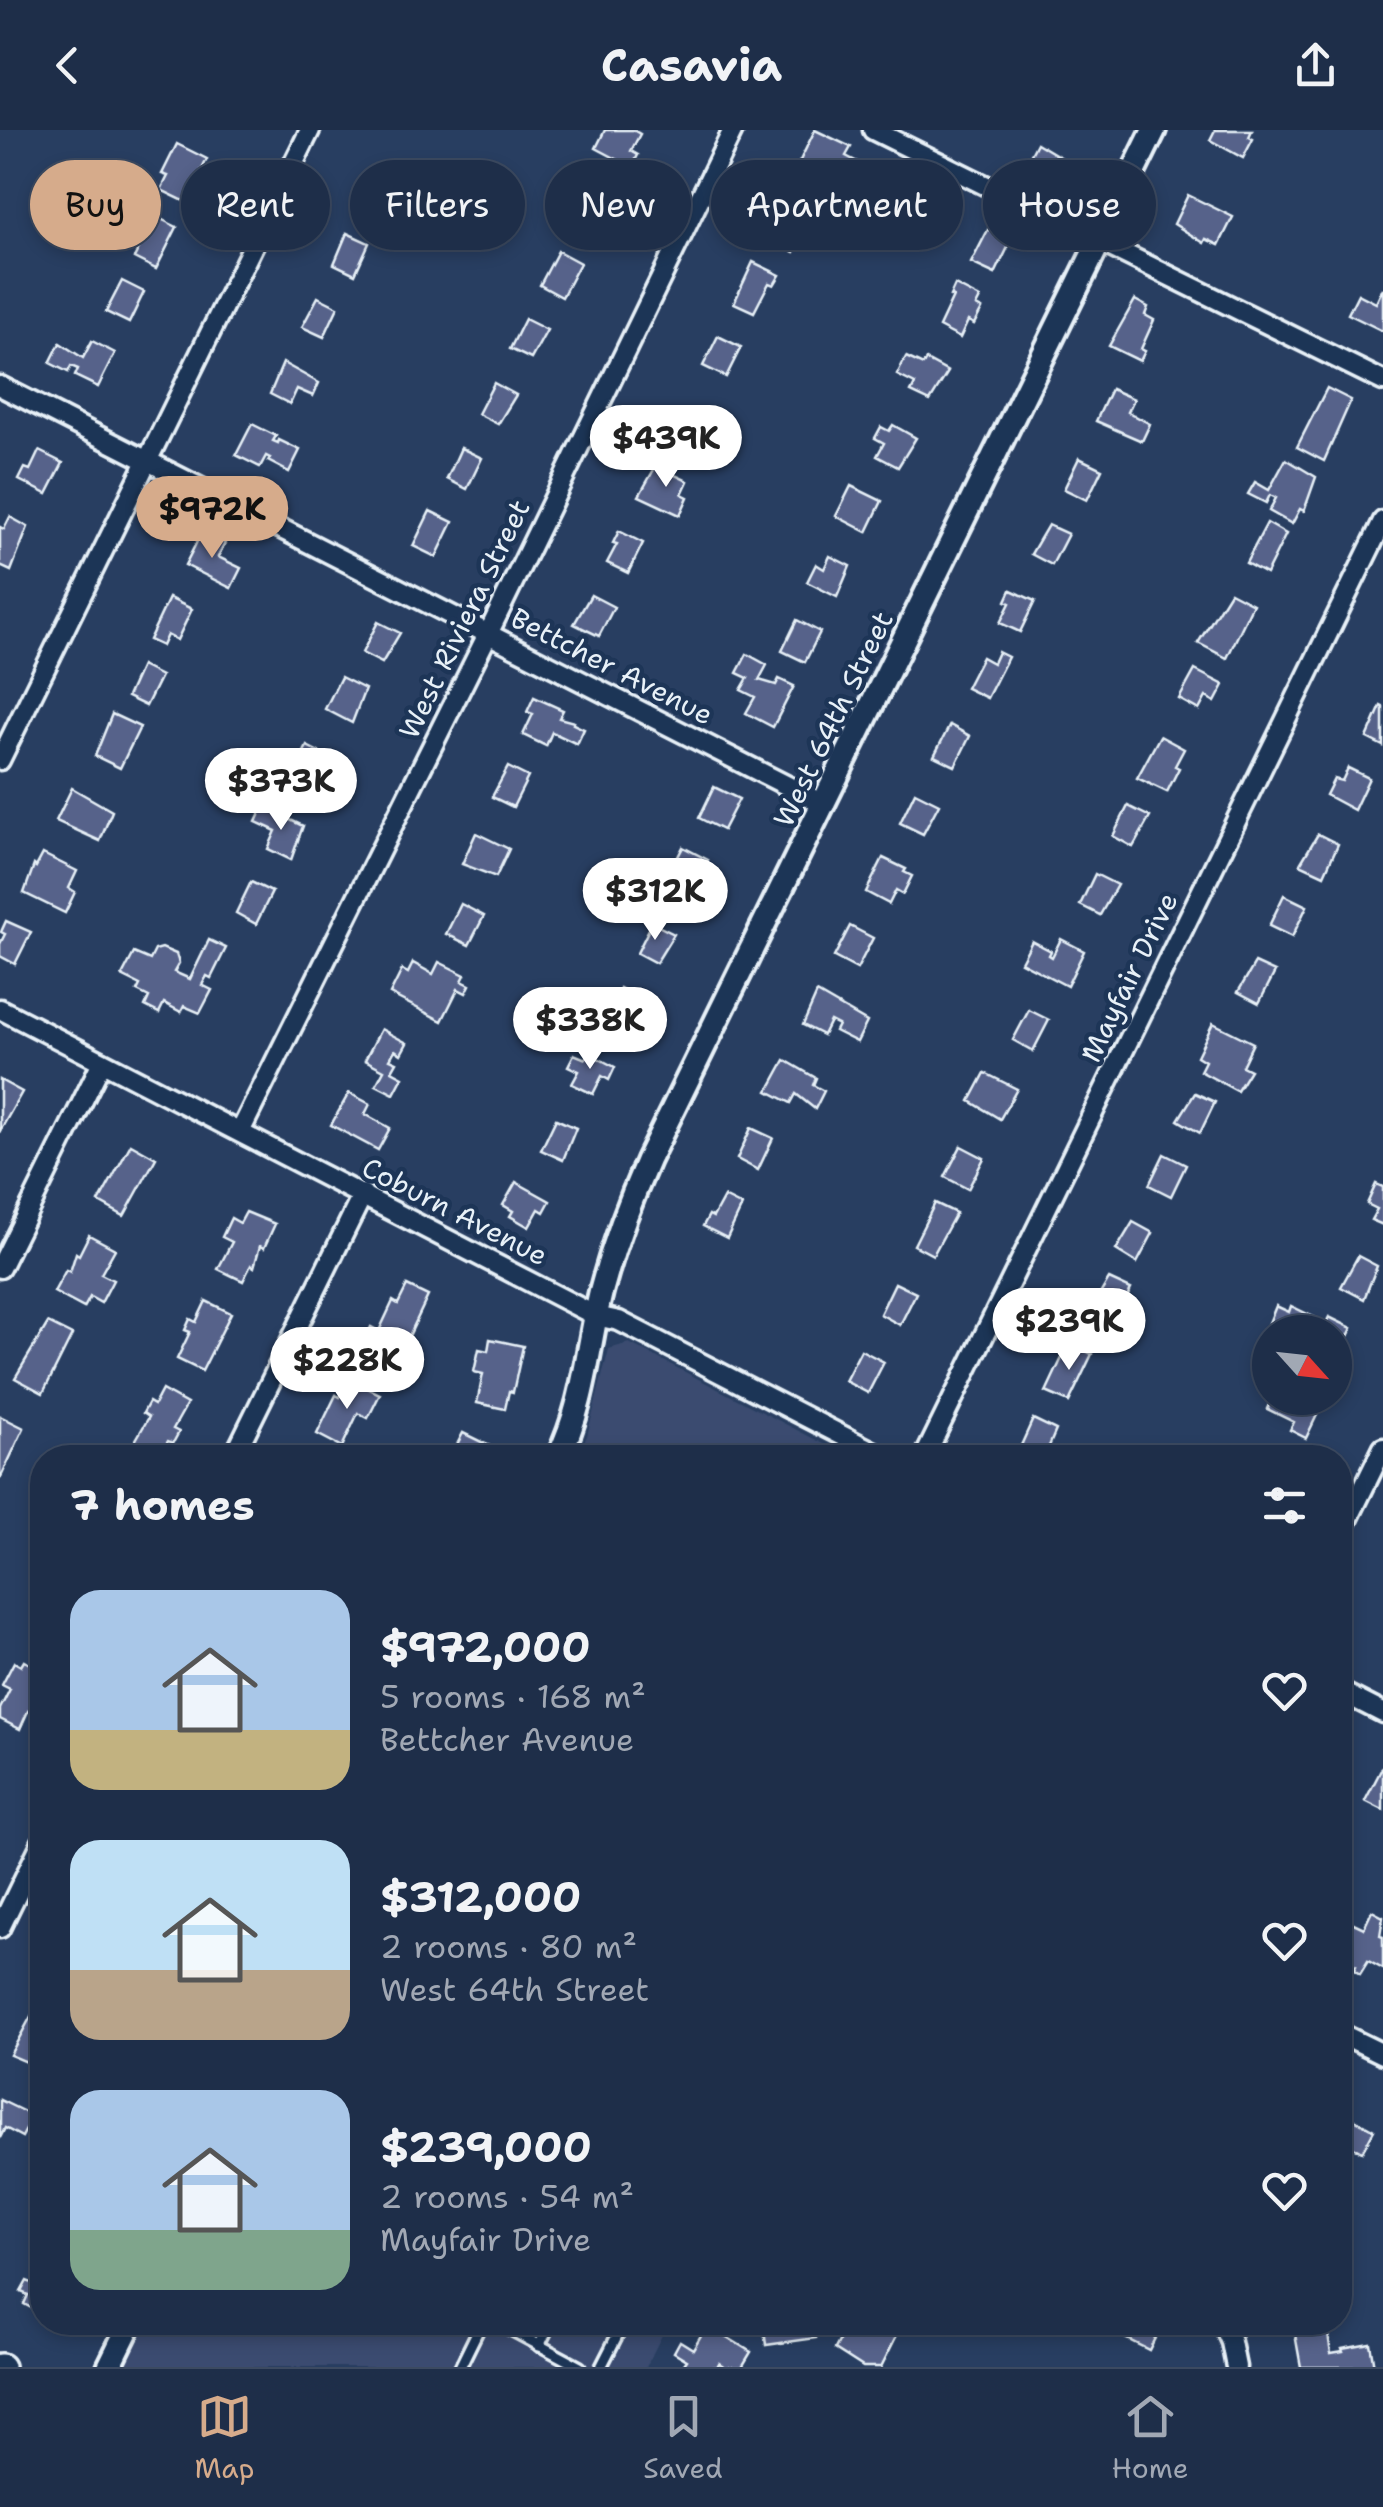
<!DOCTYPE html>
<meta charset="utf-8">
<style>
body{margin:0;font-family:"Shantell Sans",sans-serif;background:#2b3a53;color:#f1f3f6;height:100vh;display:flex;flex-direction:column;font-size:38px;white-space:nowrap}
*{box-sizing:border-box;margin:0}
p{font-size:32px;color:#a1a8b4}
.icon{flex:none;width:55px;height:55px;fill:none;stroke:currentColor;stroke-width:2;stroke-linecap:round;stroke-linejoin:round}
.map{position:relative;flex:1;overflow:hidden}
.panel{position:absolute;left:30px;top:1315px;width:1322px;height:890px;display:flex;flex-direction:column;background:#1e2e49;border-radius:40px;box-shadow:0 5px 15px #0003,0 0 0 2px #3c4a61}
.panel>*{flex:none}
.guide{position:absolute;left:30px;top:30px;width:1325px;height:90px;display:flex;gap:20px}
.needle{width:65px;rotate:117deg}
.controls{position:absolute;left:1252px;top:1185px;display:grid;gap:20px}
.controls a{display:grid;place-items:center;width:100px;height:100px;border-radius:50%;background:#1e2e49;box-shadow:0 5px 15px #0003,0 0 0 2px #3c4a61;font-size:50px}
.price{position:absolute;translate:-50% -85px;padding:0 22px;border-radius:35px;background:#fff;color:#222;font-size:32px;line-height:65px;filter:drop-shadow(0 2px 5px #0008)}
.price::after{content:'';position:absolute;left:50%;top:60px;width:30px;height:22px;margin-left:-15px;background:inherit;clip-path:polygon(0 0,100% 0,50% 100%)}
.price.on{background:#d6ab8b;color:#111}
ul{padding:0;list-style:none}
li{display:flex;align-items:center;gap:30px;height:250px;padding:0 40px}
li span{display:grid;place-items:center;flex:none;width:280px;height:200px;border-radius:30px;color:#555}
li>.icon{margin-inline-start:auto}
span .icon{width:120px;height:120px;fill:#fffc;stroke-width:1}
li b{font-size:42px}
h2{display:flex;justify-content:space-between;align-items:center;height:120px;padding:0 40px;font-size:42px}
.pill{padding:0 35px;border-radius:45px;background:#1e2e49;box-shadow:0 5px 15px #0003,0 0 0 2px #3c4a61;font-size:35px;line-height:90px}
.pill.on{background:#d6ab8b;color:#111}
header{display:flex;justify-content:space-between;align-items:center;height:130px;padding:0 40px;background:#1e2e49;font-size:45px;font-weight:700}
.menu{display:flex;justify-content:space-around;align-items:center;height:140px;border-top:2px solid #3c4a61;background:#1e2e49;font-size:28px;color:#a1a8b4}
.menu a{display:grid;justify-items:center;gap:5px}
.menu .on{color:#d6ab8b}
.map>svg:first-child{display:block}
.built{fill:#3a4c70}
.building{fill:#56628a;stroke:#e8f1f8;stroke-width:2.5}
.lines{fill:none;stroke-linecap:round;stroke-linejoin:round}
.service-casing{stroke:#e8f1f8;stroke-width:16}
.minor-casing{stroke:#e8f1f8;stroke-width:25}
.tertiary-casing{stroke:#e8f1f8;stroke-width:30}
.secondary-casing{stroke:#e8f1f8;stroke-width:32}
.service{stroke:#1d3557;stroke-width:9}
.minor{stroke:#1d3557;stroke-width:18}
.tertiary{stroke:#1d3557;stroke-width:22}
.secondary{stroke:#1d3557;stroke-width:25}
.labels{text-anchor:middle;stroke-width:9;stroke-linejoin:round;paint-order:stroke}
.street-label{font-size:28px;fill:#e8f1f8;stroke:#1d3557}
</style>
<header><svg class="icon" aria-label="back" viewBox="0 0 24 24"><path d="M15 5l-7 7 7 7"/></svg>Casavia<svg class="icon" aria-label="share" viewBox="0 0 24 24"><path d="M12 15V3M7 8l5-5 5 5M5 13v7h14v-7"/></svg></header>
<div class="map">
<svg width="1383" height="2237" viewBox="0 0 1383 2237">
<rect width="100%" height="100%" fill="#283e61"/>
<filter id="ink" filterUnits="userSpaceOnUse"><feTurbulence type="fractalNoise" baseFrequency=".01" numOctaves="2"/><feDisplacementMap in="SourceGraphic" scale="20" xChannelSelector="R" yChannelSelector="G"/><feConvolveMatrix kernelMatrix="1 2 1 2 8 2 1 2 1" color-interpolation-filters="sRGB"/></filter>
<g filter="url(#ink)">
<g class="built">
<polygon points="629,1213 849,1327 576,1327 587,1306 609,1219"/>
<polygon points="146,2193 668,2193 646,2237 124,2237"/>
</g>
<g class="building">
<polygon points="605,0 633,0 640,4 631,21 638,25 632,37 596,18"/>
<polygon points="815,0 851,17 846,26 867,37 855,60 824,41 817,55 794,43"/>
<polygon points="1215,0 1252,0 1249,7 1253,9 1243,28 1210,10"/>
<polygon points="1037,13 1077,37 1068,54 1063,51 1061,55 1025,36"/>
<polygon points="177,14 207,29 186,72 161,60 168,46 162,44"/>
<polygon points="381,38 402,49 394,63 402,67 393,84 364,68"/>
<polygon points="587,57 616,70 610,84 604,81 596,100 572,89"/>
<polygon points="1188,65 1233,87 1219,115 1206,109 1204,113 1174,94"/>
<polygon points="780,77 806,90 801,100 795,97 794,100 803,105 794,122 764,106"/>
<polygon points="140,79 177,97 156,139 134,128 145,106 130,99"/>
<polygon points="989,98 1012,109 995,144 971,133"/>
<polygon points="347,103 369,113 355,144 334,134"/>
<polygon points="558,121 580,133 562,167 540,155"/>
<polygon points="753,132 780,145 774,155 769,153 754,182 734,173"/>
<polygon points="122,151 144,162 129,193 106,182"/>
<polygon points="955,155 980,168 976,176 982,179 974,194 968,191 960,208 939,197 953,167 950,166"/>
<polygon points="1383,158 1383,201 1348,184 1358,164 1376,173"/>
<polygon points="318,167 338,177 324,207 302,197"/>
<polygon points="1135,170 1148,177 1145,185 1154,190 1141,219 1145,221 1140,231 1109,216"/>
<polygon points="525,189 547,200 531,229 510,219"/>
<polygon points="718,206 741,217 726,247 703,236"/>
<polygon points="92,211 115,223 98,257 75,246 78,239 71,236 68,242 50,233 60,213 83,228"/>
<polygon points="906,227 923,235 926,230 948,242 930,271 911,262 915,254 897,245"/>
<polygon points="283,233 319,253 313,266 297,259 290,274 270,264"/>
<polygon points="494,253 516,265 498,294 478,284"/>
<polygon points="1327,258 1351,270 1324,331 1297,317"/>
<polygon points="1111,259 1134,269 1128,282 1150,294 1142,311 1096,291"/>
<polygon points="252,294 276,306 273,311 278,313 279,310 300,320 289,342 268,331 270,328 266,326 260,337 236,325"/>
<polygon points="893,295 916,308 898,337 877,326 884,313 875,308 881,297 889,301"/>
<polygon points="461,318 482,328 467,359 447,349"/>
<polygon points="39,321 63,333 47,364 19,350 25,338 30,340"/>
<polygon points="1079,328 1102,339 1087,370 1064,359"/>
<polygon points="1286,329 1316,347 1304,381 1300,379 1292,394 1269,381 1276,368 1270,365 1266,373 1248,364 1255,352 1269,360"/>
<polygon points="656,336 688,351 682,364 688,367 680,385 639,366"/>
<polygon points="851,356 882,371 867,402 836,386"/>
<polygon points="430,381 453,392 436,427 413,416"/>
<polygon points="10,387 28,397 11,441 0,436 0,397 4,399"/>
<polygon points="1267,393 1286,404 1266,444 1246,433"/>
<polygon points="1048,395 1068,404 1052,435 1031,424"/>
<polygon points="619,401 643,413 628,443 607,433 617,414 613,413"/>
<polygon points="202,402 225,413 218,427 241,438 231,458 185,435"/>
<polygon points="830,426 850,436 837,467 807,452 816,434 824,439"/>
<polygon points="1011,460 1035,471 1020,502 1000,493 1010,473 1006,471"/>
<polygon points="1230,462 1253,474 1227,528 1198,513"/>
<polygon points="591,465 614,477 599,506 574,494"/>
<polygon points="169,468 192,479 177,510 167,505 162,516 149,510"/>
<polygon points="797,490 820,502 805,532 782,521"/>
<polygon points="378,492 400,503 382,533 362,523"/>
<polygon points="998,522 1008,527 987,568 966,558 982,527 993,533"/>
<polygon points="747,524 767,535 759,550 776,555 779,549 794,556 773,597 746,583 755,567 741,560 748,548 737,543"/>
<polygon points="141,536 161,546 146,576 127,567"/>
<polygon points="1195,540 1224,555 1215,572 1206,567 1199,580 1179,569"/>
<polygon points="341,547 365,559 352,593 325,579"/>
<polygon points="534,567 563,580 559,588 574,592 573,594 584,599 577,614 552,602 546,616 523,605 533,584 527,582"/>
<polygon points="1381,576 1383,577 1383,616 1367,608"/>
<polygon points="112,584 140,597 120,638 95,626"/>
<polygon points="950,595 970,606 955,636 934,626"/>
<polygon points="1160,606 1184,619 1175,636 1179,638 1167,662 1137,648"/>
<polygon points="307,616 337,631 321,665 298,654 305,640 297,636"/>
<polygon points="508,637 528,647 513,677 492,667"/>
<polygon points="1348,638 1369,648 1354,680 1326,665 1334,649 1342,651"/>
<polygon points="714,657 739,669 723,700 699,688"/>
<polygon points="72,658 112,681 100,711 56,691"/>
<polygon points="915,662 939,674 923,704 900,693"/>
<polygon points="1128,676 1150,687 1133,717 1113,706"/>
<polygon points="263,677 303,696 291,730 268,719 276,701 256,692"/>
<polygon points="476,703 509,719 496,747 462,734"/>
<polygon points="1318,704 1338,714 1324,745 1300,734"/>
<polygon points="683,717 708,730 700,746 707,750 699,766 693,763 687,773 661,760"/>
<polygon points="43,724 77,741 69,758 75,762 65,783 24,763 34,735 36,737"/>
<polygon points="883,728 906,739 904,742 912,746 903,764 896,760 889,774 866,762"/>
<polygon points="1095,744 1117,755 1100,785 1080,775"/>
<polygon points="251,752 272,762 256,794 236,783"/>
<polygon points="1284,765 1307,776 1292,807 1269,796"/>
<polygon points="461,774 484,786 469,815 446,804"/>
<polygon points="6,791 31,802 15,834 0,826 0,814 5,804 1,802"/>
<polygon points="652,793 674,804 656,833 637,823"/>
<polygon points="850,796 873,808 857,839 834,827"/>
<polygon points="1061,809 1084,821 1067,856 1021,832 1032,811 1051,821 1049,825 1052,827"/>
<polygon points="209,810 226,818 211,848 207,846 202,855 212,860 200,883 184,876 181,882 164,873 159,883 145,876 149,867 137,861 140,855 122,846 134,823 150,830 155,820 162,818 176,824 179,833 174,842 190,849"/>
<polygon points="439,832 465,845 462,851 470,855 466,863 458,859 442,891 390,864 402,840 408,843 413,833 433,844"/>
<polygon points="1255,833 1275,842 1259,873 1238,862"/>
<polygon points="620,858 640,868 625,900 604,889"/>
<polygon points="817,863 867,892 857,912 835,901 838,895 830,891 823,905 803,895"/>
<polygon points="1029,880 1049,890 1033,921 1013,910"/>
<polygon points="1213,893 1253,913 1242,936 1250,940 1237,961 1200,941 1205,931 1197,926"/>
<polygon points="381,899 407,913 401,924 395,920 390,929 397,932 392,941 403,947 394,964 376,955 384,940 365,930"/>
<polygon points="588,923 615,937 609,950 602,946 593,964 572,954 579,941 568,936 574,924 586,929"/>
<polygon points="785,930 816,948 813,955 824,961 815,979 796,964 791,973 768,961"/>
<polygon points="985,943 1017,959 1000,989 970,971"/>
<polygon points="0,950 22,962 0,1001"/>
<polygon points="349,963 370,974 365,984 390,998 378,1020 331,995"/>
<polygon points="1195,963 1215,972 1200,1003 1178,990"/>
<polygon points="556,989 576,998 563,1030 541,1020"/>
<polygon points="751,998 773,1008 758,1040 737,1029"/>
<polygon points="131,1014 156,1028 124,1086 99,1072"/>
<polygon points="961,1016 984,1028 968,1059 945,1047"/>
<polygon points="1164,1024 1186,1035 1171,1066 1149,1055"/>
<polygon points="516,1052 550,1071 544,1082 539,1079 529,1097 510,1086 513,1081 503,1075"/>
<polygon points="1376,1054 1383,1057 1383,1095 1371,1090 1377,1079 1367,1074"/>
<polygon points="724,1067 742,1076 727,1108 703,1096 709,1085 713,1087"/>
<polygon points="935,1073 956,1083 933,1125 914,1115"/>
<polygon points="246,1082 275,1094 264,1118 260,1116 254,1137 251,1135 243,1151 218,1139 232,1112 222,1107 231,1088 240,1093"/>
<polygon points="1133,1092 1153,1103 1137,1133 1116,1120"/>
<polygon points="89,1105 115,1119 101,1144 113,1150 101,1173 90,1167 84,1178 54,1162 66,1140 70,1142 76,1123 79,1125"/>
<polygon points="1358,1126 1377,1136 1364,1169 1341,1157"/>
<polygon points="1109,1149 1131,1159 1107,1209 1086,1200 1095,1181 1091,1179"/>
<polygon points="895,1153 916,1163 900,1195 880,1184"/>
<polygon points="407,1156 428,1166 398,1229 363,1213 371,1197 379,1201 393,1171 398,1174"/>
<polygon points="206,1171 231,1183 202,1241 177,1229 190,1202 185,1200 190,1189 196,1192"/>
<polygon points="1276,1176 1289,1182 1291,1176 1326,1193 1329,1187 1352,1198 1335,1233 1335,1202 1284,1202 1269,1193"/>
<polygon points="48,1193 72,1205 43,1263 15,1248"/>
<polygon points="490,1209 523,1216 513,1262 509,1261 505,1279 477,1273 483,1244 474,1242 479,1219 488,1221"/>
<polygon points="1069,1213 1092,1224 1069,1272 1046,1262"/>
<polygon points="861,1220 884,1232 868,1263 845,1251"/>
<polygon points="349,1249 380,1264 368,1288 358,1283 342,1317 317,1304 336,1265 340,1267"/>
<polygon points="162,1260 187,1274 173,1299 179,1302 173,1313 168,1311 159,1326 134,1313 149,1287 143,1283 149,1272 154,1275"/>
<polygon points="1272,1268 1323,1268 1318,1277 1312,1274 1310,1278 1317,1285 1306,1308 1290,1300 1294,1292 1267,1279"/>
<polygon points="0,1286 24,1298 0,1349"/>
<polygon points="1033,1289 1056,1300 1044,1328 1019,1320"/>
<polygon points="463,1303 492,1317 486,1328 450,1328"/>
<polygon points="24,1531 42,1540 42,1564 38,1562 33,1571 38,1573 32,1583 28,1581 20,1599 0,1589 0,1579 10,1559 2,1555 14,1532 21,1536"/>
<polygon points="1383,1636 1383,1680 1365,1671"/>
<polygon points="1372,1781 1383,1787 1380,1806 1383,1807 1383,1839 1368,1831 1360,1844 1354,1840 1356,1836 1342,1829 1347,1820 1340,1816 1340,1798 1345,1789 1364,1798"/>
<polygon points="42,1866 42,1935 41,1938 10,1925"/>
<polygon points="0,1970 33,1986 22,2007 5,1998 0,2008"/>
<polygon points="1340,1973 1343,1975 1340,1981 1374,2000 1362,2022 1340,2010"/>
<polygon points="42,2138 42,2184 24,2174 28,2165 21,2162 27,2151 34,2154"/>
<polygon points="763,2192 814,2192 816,2208 766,2215"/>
<polygon points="849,2192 859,2192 877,2201 882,2192 899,2201 881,2237 863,2237 835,2219"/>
<polygon points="1100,2192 1149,2192 1160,2198 1149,2220 1099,2195"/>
<polygon points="1326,2192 1331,2223 1343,2221 1342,2218 1370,2213 1374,2237 1301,2237 1293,2193"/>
<polygon points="707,2195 751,2222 742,2237 725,2237 719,2233 717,2237 682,2237 687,2230 674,2222 680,2211 693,2219"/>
</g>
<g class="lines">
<g class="service-casing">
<g id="service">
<polyline points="496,2192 580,2237"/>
<polyline points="539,2216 551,2192"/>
<polyline points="460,2237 482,2192"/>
<polyline points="601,2237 624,2192"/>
</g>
</g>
<g class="minor-casing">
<g id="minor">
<polyline points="873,0 1383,251"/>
<polyline points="0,256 825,675"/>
<polyline points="0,630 310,0"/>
<polyline points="0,879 596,1186 619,1191 886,1328"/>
<polyline points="241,1000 488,504 733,0"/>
<polyline points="0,1138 102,932"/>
<polyline points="233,1328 363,1064"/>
<polyline points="924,1328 1383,391"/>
<polyline points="1340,1406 1383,1318"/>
<polyline points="1340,1561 1383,1583"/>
<polyline points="0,1798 42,1712"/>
<polyline points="1340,1903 1383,1924"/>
<polyline points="1222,2192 1231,2212 1236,2237"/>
</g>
</g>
<g class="tertiary-casing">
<g id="tertiary">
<path d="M 558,1328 C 585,1273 587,1220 601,1162 C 613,1117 629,1073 648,1030 L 1154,0"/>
<polyline points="109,2237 131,2192"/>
</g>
</g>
<g class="secondary-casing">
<polyline id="secondary" points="0,2237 1,2237"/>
</g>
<use href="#service" class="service"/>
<use href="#minor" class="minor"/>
<use href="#tertiary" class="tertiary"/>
<use href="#secondary" class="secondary"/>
</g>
</g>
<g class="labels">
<g class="street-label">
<text transform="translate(464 489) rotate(-64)" y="10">West Riviera Street</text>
<text transform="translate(612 536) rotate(27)" y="10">Bettcher Avenue</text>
<text transform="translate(833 589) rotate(-64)" y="10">West 64th Street</text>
<text transform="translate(1129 847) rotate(-64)" y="10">Mayfair Drive</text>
<text transform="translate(455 1081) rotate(27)" y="10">Coburn Avenue</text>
</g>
</g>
</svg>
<div class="controls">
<a><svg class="needle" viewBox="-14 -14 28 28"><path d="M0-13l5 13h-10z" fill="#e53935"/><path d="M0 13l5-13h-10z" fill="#a1a8b4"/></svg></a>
</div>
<b class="price" style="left:666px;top:360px">$439K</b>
<b class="price on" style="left:212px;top:431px">$972K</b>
<b class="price" style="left:281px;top:703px">$373K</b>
<b class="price" style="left:655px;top:813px">$312K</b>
<b class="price" style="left:590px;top:942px">$338K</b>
<b class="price" style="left:1069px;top:1243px">$239K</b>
<b class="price" style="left:347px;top:1282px">$228K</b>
<div class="guide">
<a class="pill on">Buy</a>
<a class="pill">Rent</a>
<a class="pill">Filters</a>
<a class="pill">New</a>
<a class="pill">Apartment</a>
<a class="pill">House</a>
</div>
<section class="panel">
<h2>7 homes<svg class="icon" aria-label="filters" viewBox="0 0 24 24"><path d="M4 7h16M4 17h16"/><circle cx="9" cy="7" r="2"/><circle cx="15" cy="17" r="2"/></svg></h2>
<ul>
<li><span style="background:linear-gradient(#a9c7e8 70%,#c2b280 0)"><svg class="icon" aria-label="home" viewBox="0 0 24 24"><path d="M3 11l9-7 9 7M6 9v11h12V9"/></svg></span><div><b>$972,000</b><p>5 rooms · 168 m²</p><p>Bettcher Avenue</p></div><svg class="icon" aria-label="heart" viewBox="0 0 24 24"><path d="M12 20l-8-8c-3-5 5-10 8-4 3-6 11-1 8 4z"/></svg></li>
<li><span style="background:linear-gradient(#bfe0f5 65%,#b9a48a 0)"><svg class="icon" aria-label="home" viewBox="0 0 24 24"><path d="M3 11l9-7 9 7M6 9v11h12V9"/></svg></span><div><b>$312,000</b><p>2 rooms · 80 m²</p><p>West 64th Street</p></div><svg class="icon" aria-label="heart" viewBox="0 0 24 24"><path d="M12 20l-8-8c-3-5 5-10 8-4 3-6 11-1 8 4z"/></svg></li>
<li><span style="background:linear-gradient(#a9c7e8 70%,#7fa58c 0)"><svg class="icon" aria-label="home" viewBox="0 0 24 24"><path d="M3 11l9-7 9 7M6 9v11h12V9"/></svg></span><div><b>$239,000</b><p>2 rooms · 54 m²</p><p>Mayfair Drive</p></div><svg class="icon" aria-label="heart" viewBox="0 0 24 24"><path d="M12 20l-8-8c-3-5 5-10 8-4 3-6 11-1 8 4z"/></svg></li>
</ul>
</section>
</div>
<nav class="menu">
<a class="on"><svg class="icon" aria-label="map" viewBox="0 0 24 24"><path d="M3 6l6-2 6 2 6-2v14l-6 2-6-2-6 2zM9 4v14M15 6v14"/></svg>Map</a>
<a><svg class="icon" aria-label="saved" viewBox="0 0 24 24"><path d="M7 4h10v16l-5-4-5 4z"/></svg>Saved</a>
<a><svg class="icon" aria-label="home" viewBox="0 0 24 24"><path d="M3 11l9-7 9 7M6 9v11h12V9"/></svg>Home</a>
</nav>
